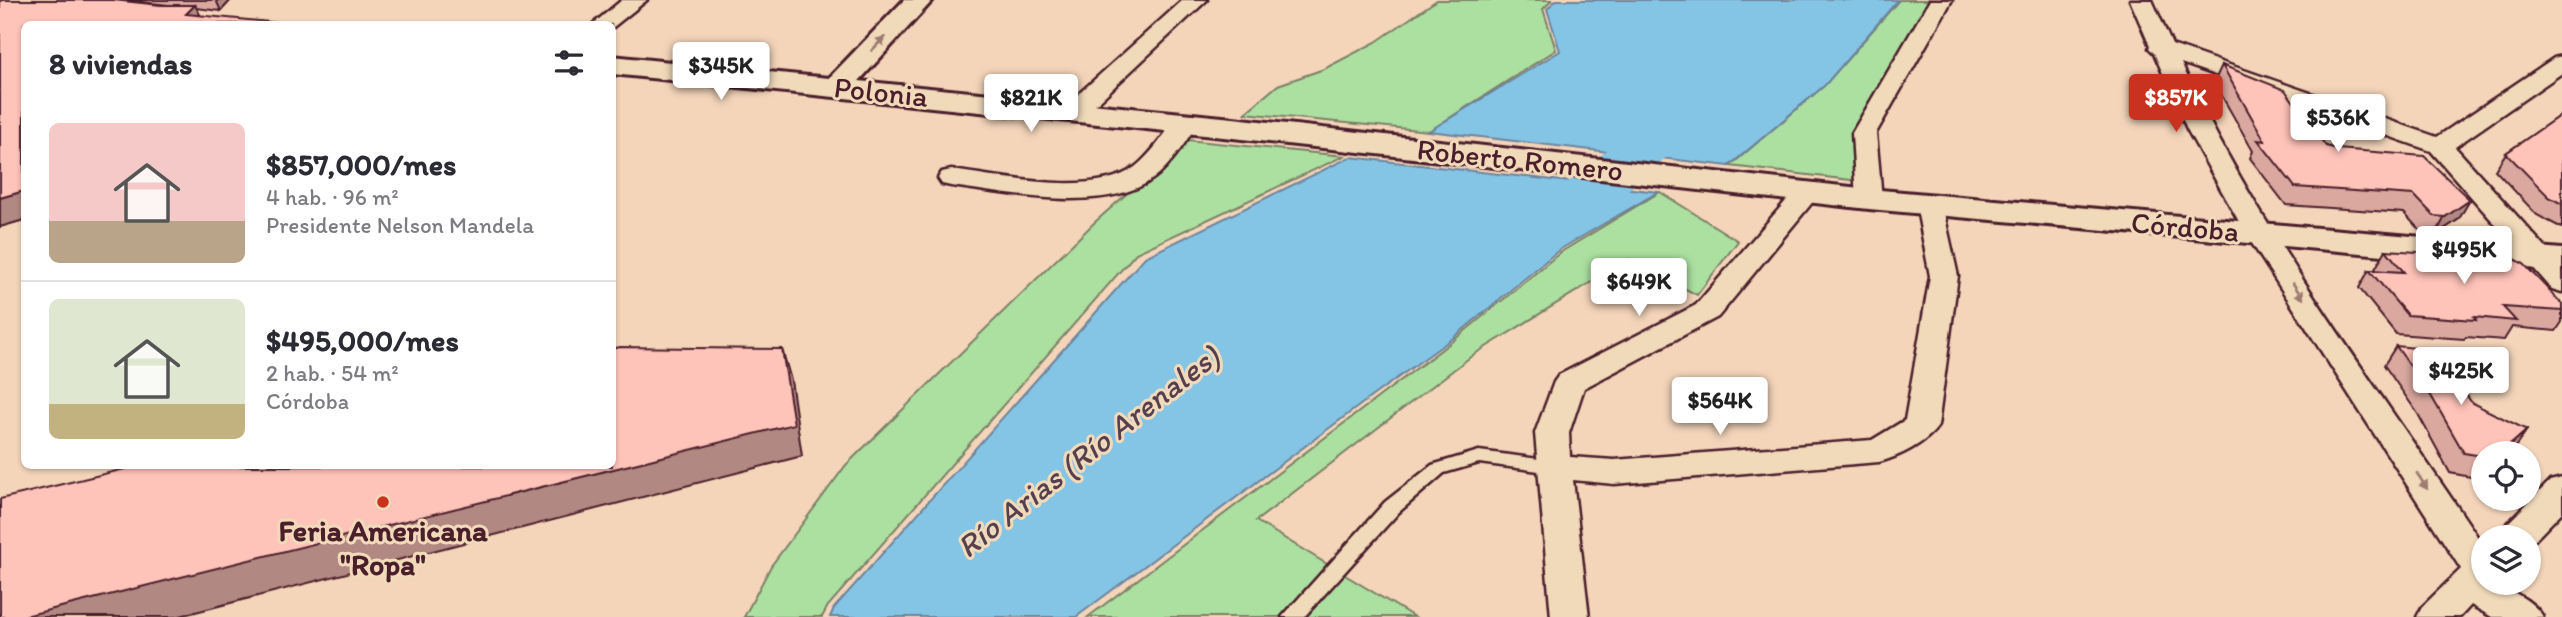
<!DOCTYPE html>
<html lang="es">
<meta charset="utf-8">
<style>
body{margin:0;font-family:Itim,sans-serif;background:#f7f7f7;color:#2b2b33;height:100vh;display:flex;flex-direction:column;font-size:26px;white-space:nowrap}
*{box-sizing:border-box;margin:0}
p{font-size:23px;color:#7c7c81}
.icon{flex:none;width:38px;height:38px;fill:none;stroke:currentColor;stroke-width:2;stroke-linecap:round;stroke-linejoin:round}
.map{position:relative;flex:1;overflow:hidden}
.details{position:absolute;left:21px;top:21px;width:595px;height:448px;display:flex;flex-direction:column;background:#fff;border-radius:10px;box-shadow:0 2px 5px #0004}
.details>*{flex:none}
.fabs{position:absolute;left:2471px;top:441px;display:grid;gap:14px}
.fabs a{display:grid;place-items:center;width:70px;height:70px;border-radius:50%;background:#fff;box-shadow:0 2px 5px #0004;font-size:35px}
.price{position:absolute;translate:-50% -60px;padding:0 16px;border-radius:7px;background:#fff;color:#222;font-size:23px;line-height:46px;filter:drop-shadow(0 2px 4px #0008)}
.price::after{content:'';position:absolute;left:50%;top:42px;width:21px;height:16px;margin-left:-10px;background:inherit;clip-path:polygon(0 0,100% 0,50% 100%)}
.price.active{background:#c8321e;color:#fff}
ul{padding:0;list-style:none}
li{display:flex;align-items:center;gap:21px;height:175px;padding:0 28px}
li+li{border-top:2px solid #e1e1e2}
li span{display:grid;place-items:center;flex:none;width:196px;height:140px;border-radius:10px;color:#555}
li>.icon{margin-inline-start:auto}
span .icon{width:84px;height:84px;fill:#fffc;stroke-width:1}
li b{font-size:30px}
h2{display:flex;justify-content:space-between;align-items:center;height:84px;padding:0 28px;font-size:30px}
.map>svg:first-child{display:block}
.green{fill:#ace0a1;stroke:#7b8066;stroke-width:2}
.water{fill:#84c5e5;stroke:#6d839b;stroke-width:2}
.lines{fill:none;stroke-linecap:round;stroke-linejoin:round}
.river{fill:#84c5e5;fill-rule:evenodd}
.lane-casing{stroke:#4a1f2b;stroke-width:5}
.street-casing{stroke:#4a1f2b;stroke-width:5}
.secondary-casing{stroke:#4a1f2b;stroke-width:6}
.lane{fill:#f1daba;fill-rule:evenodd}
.street{fill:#f1daba;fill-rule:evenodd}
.secondary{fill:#f1daba;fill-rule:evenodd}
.wall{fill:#daa89f;stroke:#4a1f2b;stroke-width:2}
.shaded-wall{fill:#b28882;stroke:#4a1f2b;stroke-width:2}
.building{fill:#fec3b9;stroke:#4a1f2b;stroke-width:2}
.oneway{fill:#9e7c72}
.poi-dot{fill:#c8321e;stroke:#f1daba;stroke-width:2.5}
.labels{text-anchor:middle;stroke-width:6;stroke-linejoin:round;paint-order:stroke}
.street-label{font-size:30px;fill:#4a1f2b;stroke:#f1daba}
.poi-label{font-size:30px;font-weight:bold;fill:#4a1f2b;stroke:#f1daba}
.water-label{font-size:32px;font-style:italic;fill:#564050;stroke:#f1daba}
</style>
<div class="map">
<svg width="2562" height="617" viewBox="0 0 2562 617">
<rect width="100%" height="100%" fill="#f4d5ba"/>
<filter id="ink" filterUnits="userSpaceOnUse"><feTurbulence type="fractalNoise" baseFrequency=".0143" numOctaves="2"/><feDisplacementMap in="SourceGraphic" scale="14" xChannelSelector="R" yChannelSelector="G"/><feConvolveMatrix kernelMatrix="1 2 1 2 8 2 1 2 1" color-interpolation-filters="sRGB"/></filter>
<g filter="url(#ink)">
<g class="green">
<polygon points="1437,0 1552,0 1543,9 1556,50 1429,131 1245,113 1278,85 1324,69 1376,42"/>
<polygon points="1899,0 1929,0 1856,134 1860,181 1730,166 1825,85"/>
<polygon points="1187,140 1344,156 1136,253 828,606 822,617 744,617 771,566 846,465 1095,222"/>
<polygon points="1660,192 1738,241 1697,295 1629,259 1473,355 1256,521 1414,617 1088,617 1454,340 1561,252"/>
</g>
<g class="water">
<polygon points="1556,0 1898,0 1825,85 1729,166 1429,131 1560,51 1547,9"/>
<polygon points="1350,157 1658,192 1559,250 1453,338 1375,394 1076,617 830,617 834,608 1145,257"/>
</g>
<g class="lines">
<path class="river" d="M 1791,0 L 1843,0 L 1836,10 L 1801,38 L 1798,74 L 1791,85 L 1733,126 L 1669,155 L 1599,215 L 1578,221 L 1518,222 L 1497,216 L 1489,204 L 1497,192 L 1518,186 L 1563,186 L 1631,131 L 1695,104 L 1748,68 C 1754,23 1755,27 1791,0 Z"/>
<g class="lane-casing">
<polygon id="lane" points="1479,451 1554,461 1560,463 1563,467 1560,471 1554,473 1479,463 1444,473 1399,512 1304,617 1282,617 1385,502 1432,465"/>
</g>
<g class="street-casing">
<g id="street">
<polygon points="622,0 647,0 612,28 612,24 593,24"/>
<polygon points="1183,0 1207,0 1082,117 1073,119 1064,117 1061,112 1064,107"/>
<polygon points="1930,0 1952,0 1876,133 1882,199 1878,205 1869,207 1860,205 1856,199 1852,133"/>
<path d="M 2130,0 L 2152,0 L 2172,45 L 2437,137 L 2554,58 L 2562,56 L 2562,73 L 2455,147 L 2562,266 L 2562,292 L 2552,289 L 2431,151 L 2181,63 C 2259,233 2379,389 2483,545 L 2483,583 C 2501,583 2535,601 2543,617 L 2492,617 L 2471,605 L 2460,617 L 2417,617 L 2422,607 L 2461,569 L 2246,234 L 2187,129 L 2154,53 L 2149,48 L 2150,46 Z"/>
<path d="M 1186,116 L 1195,118 L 1198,123 C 1186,141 1171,165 1154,178 C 1106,215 1007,193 951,186 L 942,184 L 938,178 L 942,172 L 951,170 C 1000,176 1094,198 1135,167 C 1152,154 1164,134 1177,118 Z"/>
<path d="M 1807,185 L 1816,187 L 1820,193 L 1718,317 L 1584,388 L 1569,433 L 1570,457 L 1614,460 L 1872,440 L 1905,420 L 1930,276 L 1916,204 L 1920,198 L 1929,196 L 1938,198 L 1942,204 L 1958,276 L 1938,426 C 1927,443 1898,457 1879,462 L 1614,484 L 1573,480 L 1589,617 L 1551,617 L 1535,433 L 1554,382 L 1559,375 L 1696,305 L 1798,187 Z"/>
<polygon points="2562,478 2562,512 2529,546 2529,537 2498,537 2503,528 2550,481"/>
</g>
</g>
<g class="secondary-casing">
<polygon id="secondary" points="904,0 933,0 859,81 1233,118 1869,189 2562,249 2562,271 1869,209 1233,138 612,74 612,56 829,78"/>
</g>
<use href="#lane" class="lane"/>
<use href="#street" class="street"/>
<use href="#secondary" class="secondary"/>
</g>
<g class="wall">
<polygon points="123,0 231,0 221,11 196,8 24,220 0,227 0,1 168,5"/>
<polygon points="2222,65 2326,146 2459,219 2435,235 2423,234 2404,213 2286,205 2250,158 2253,151 2214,82"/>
<polygon points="2562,114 2562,228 2537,215 2495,170 2506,153"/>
<polygon points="2386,250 2562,304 2562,322 2556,331 2512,327 2504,340 2466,337 2464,339 2396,334 2359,288 2369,270 2376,270 2375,269"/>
<polygon points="2396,346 2472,403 2513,450 2509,453 2483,453 2483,477 2481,479 2450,473 2418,414 2384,365"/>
</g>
<g class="shaded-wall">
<polygon points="216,0 231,0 221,11"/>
<polygon points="195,5 205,24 186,14"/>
<polygon points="24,191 24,220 0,227 0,198"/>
<polygon points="2470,200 2459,219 2435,235 2445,217"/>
<polygon points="782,349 791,380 802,456 176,617 21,617"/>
<polygon points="2527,430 2513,450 2509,453 2501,453"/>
</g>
<g class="building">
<polygon points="2,0 113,0 161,5 195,5 186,14 291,24 24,24 24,191 0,198 0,1"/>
<polygon points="2222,65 2285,90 2326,146 2338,149 2424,156 2470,200 2445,217 2434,216 2414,195 2295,187 2258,140 2265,141"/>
<polygon points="2562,114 2562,204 2549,197 2506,153"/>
<polygon points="2386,250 2513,258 2524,264 2562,304 2562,311 2503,307 2516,321 2474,317 2476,320 2407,315 2369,270 2404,272"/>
<polygon points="2396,346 2435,350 2472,403 2527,430 2501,453 2483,453 2483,456 2464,453 2430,394"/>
<polygon points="620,347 782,349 794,424 21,617 0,617 0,499 137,466 612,466 612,349"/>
</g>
<defs><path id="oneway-solid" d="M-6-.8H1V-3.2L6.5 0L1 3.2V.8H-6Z" transform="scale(1.75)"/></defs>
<g class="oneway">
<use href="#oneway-solid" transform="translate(878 44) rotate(-46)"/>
<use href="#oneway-solid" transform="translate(2298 291) rotate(57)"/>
<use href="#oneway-solid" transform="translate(2422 481) rotate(57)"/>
</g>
</g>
<circle class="poi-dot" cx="383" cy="502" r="7"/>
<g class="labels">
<g class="street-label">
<text transform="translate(881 92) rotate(6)" y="10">Polonia</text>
<text transform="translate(1520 160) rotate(6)" y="10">Roberto Romero</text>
<text transform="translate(2185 227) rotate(5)" y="10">Córdoba</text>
</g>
<g class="poi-label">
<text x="383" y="541">Feria Americana<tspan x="383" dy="34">"Ropa"</tspan></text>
</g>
<g class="water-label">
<text transform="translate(1088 451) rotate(-38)" y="11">Río Arias (Río Arenales)</text>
</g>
</g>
</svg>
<div class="fabs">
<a><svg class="icon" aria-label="locate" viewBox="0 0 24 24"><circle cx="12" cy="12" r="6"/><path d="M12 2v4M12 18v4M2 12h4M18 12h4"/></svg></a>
<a><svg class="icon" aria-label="layers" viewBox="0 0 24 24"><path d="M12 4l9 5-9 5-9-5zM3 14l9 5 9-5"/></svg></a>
</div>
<b class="price" style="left:721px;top:102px">$345K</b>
<b class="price" style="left:1031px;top:134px">$821K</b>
<b class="price active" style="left:2176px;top:134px">$857K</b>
<b class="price" style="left:2338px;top:154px">$536K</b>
<b class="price" style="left:2464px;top:286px">$495K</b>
<b class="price" style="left:1639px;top:318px">$649K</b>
<b class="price" style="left:2461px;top:407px">$425K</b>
<b class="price" style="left:1720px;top:437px">$564K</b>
<section class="details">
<h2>8 viviendas<svg class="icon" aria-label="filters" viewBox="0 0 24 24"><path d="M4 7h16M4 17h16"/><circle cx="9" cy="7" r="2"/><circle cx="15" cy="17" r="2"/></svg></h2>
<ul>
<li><span style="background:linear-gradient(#f6c9c9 70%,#b9a48a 0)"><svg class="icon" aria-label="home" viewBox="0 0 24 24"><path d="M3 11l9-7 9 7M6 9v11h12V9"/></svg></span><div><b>$857,000/mes</b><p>4 hab. · 96 m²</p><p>Presidente Nelson Mandela</p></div></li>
<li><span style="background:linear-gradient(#dfe7d0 75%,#c2b280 0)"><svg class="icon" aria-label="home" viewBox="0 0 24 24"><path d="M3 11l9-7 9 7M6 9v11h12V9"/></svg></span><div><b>$495,000/mes</b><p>2 hab. · 54 m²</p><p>Córdoba</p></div></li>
</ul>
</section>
</div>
